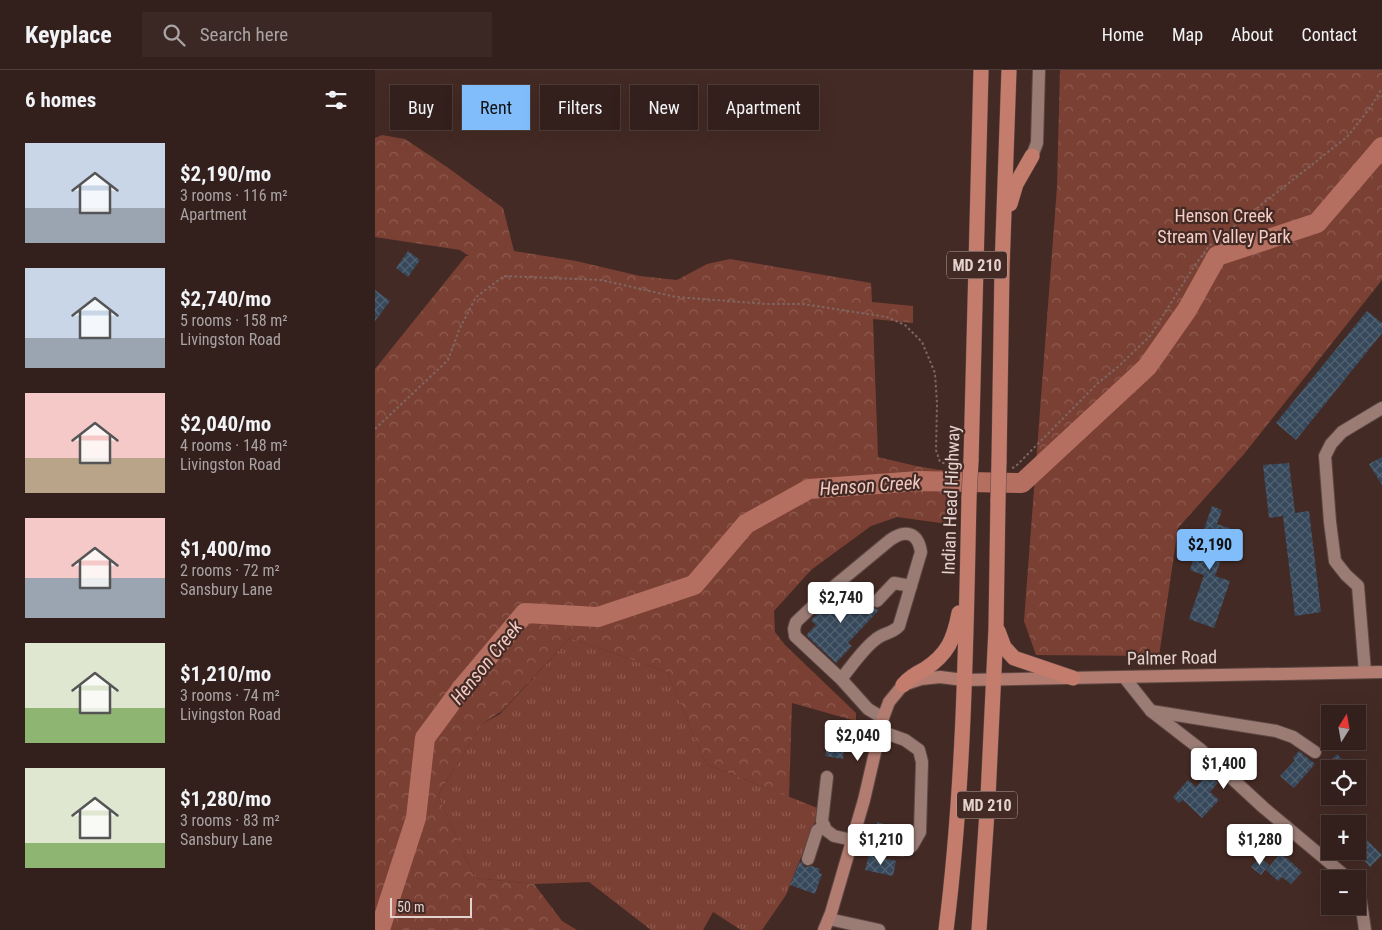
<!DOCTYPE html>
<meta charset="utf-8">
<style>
body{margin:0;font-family:"Roboto Condensed",sans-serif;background:#3b2825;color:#f1f3f6;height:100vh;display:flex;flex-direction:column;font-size:19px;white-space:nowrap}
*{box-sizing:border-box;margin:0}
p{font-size:16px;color:#a9a3a3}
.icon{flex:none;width:28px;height:28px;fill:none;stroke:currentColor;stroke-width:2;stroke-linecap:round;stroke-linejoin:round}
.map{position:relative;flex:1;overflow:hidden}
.drawer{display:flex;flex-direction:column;background:#33201c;width:375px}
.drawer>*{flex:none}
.guide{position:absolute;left:15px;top:15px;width:475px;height:45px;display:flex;gap:10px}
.needle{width:32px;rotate:11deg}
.tools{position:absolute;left:946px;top:635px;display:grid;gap:10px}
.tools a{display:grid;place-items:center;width:45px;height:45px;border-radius:0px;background:#33201c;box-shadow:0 5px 20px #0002,0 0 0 1px #4e3e3b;font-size:25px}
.scale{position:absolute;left:15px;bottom:12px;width:82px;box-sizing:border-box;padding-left:5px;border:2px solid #e3d2ce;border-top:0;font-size:14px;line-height:18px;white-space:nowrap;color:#e3d2ce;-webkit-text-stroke:4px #442a25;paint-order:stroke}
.price{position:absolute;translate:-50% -42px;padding:0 11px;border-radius:5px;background:#fff;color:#222;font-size:16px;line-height:32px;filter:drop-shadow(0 1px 2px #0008)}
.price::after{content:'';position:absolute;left:50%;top:30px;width:15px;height:11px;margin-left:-8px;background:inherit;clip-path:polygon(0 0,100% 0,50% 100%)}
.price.selected{background:#80bdfa;color:#111}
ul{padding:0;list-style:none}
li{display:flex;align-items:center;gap:15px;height:125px;padding:0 25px}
li span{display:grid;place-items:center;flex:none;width:140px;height:100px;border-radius:0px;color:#555}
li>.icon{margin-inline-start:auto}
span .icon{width:60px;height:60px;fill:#fffc;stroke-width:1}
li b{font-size:21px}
h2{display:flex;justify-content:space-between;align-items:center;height:60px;padding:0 25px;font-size:21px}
.tag{padding:0 18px;border-radius:0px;background:#33201c;box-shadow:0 5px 20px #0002,0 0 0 1px #4e3e3b;font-size:18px;line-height:45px}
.tag.selected{background:#80bdfa;color:#111}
header{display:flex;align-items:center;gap:30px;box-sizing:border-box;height:70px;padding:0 25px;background:#33201c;border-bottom:1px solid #4e3e3b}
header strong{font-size:24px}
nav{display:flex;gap:28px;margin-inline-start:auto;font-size:18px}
.search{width:350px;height:45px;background:#3b2825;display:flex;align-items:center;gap:12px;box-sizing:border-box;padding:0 18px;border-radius:0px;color:#a9a3a3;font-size:19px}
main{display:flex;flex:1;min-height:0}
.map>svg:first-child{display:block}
.grass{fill:url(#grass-tufts)}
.forest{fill:url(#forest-crowns)}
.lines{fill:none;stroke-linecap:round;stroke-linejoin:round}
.river{stroke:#b56f60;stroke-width:20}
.building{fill:url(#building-cross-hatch)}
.minor-casing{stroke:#5d4843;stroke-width:14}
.major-casing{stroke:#5d4843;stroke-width:14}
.highway-casing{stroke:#5d4843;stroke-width:16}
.path{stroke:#7e6762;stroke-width:2;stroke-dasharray:2.5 2.5;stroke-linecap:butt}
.minor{stroke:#9a7c75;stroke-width:12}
.major{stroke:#b37c70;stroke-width:12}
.highway{stroke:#c47c6d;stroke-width:15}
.highway-bridge-casing{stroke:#5d4843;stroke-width:16;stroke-linecap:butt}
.highway-bridge{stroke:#c47c6d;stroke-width:15}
.labels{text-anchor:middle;stroke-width:4.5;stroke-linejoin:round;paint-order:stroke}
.shield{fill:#442a25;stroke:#b3a09b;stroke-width:1}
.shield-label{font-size:16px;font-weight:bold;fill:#e3d2ce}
.park-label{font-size:18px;fill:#f6cdc4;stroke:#442a25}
.street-label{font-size:18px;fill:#e3d2ce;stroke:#442a25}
.water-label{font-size:19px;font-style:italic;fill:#f2c9c0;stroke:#442a25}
</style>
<header>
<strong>Keyplace</strong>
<div class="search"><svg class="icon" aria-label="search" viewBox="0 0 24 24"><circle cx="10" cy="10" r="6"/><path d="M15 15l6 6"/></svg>Search here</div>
<nav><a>Home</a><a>Map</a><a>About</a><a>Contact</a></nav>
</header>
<main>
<section class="drawer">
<h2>6 homes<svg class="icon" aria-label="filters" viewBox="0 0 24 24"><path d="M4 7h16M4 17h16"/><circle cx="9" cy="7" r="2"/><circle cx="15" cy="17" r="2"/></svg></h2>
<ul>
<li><span style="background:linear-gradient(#c9d6e8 65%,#9aa5b1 0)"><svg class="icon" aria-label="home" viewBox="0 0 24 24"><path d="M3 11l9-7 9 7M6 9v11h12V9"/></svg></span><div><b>$2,190/mo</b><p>3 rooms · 116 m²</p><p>Apartment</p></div></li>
<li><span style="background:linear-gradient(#c9d6e8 70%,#9aa5b1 0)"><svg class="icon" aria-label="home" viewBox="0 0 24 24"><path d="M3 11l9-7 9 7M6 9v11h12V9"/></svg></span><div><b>$2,740/mo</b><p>5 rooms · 158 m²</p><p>Livingston Road</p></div></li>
<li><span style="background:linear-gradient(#f6c9c9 65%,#b9a48a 0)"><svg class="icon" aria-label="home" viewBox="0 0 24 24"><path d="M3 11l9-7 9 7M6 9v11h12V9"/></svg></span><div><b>$2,040/mo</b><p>4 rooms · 148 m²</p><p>Livingston Road</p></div></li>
<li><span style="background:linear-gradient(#f6c9c9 60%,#9aa5b1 0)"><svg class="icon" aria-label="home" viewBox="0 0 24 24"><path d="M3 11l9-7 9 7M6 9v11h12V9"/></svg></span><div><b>$1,400/mo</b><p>2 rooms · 72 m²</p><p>Sansbury Lane</p></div></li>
<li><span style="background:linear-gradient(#dfe7d0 65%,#8fb573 0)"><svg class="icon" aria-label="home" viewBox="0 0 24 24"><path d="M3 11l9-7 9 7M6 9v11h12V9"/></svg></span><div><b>$1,210/mo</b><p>3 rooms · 74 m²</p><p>Livingston Road</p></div></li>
<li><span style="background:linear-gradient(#dfe7d0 75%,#8fb573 0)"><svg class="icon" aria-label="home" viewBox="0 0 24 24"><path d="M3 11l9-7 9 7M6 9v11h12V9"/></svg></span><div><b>$1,280/mo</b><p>3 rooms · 83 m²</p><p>Sansbury Lane</p></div></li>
</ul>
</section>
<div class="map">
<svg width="1007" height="860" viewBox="0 0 1007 860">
<defs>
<pattern id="grass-tufts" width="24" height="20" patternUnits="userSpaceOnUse" patternTransform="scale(1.25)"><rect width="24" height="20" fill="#7b4034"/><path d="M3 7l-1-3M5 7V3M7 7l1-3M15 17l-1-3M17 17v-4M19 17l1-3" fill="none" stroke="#8e5b50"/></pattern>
<pattern id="forest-crowns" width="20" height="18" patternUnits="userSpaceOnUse" patternTransform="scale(1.25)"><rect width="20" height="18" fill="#7b4034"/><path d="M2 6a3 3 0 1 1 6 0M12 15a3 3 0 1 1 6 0" fill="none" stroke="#8e5b50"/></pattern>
<pattern id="building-cross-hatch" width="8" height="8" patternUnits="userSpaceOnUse" patternTransform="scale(1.25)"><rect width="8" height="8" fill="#36485b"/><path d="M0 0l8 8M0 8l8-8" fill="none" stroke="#536271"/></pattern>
</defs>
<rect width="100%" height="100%" fill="#442a25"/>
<polygon class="grass" points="195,568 292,602 331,694 445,739 411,825 387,860 366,860 338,842 328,860 276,860 214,812 159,814 100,808 63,725 107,654 125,644"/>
<g class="forest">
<polygon points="685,0 1007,0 1007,210 869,384 803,458 784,586 661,585 649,551 682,117"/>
<polygon points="7,65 30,69 72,97 128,138 139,181 201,191 265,206 302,210 332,194 355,189 496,213 497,232 538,236 538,253 498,249 503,387 541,396 577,402 573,454 522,447 496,456 436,500 399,541 400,562 410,575 481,643 481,651 417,633 414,727 331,694 292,602 195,568 127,641 107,654 63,725 100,808 159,814 187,851 202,860 0,860 0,299 91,186 94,186 85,180 0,167 0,68"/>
</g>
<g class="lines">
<polyline class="river" points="0,860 6,856 41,748 50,668 87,618 150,543 223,547 319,515 371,454 434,419 544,411 647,413 772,297 812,240 842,186 942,153 1007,77"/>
</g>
<g class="building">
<polygon points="33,181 45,190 33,207 21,198"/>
<polygon points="0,220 15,231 0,251"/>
<polygon points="992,241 1007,253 1007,263 921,370 901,353"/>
<polygon points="1007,387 1007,415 994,394"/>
<polygon points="914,393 920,443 934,441 946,542 920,546 908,446 894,448 888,395"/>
<polygon points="837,436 847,440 842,454 857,459 840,506 855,511 839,558 814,549 829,505 815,500"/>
<polygon points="479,516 494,530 496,537 504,540 473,573 477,576 461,593 431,565 441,555 436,550 447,539 452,544"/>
<polygon points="453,673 470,676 468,689 450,686"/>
<polygon points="924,681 940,694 919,718 905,706 920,690 918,688"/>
<polygon points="962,684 977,699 948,699"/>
<polygon points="833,704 843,713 835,722 844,730 827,748 808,730 804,733 798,727 813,710 821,717"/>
<polygon points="502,752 526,759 523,771 499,764"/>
<polygon points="982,760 1007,785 995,797 983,784"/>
<polygon points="906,783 927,802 916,814 907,807 903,811 891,800"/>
<polygon points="494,785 521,791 518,806 490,800"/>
<polygon points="885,787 894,795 886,805 876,797"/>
<polygon points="425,791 430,797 437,796 445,799 444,803 447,804 440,824 415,815"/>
</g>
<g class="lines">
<g class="minor-casing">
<g id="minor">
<polyline points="657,86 662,73 664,0"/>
<polyline points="502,531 519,513 536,516"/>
<polyline points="990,602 983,516 971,505 960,491 955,452 950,386 956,374 967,362 1007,338"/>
<polyline points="749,607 776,641 825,679 889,738 974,809"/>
<path d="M 466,609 C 476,597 488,579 500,570 C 507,563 517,564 524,556 L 546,482 C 543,462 530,459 515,470 L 457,518 L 421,552 L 419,559 L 420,566 L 466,609 L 493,639 L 508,648"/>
<polyline points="776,641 901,661 918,667 940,682"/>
<polyline points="452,707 447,751 451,760 459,766 514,778 527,780 537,776 545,762 547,692 544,680 530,670 505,661"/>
<polyline points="433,789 442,761 449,756"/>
<polyline points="982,821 986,832 990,860"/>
<polyline points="454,849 504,860"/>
</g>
</g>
<g class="major-casing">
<polyline id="major" points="449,860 456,843 489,730 508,648 514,632 528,615 546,609 565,607 589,610 1007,602"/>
</g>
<g class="highway-casing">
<g id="highway">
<polyline points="635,134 641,114 657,86"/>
<polyline points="596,391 606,0"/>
<polyline points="624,392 627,199 634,0"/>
<polyline points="623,561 629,577 639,588 698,608"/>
<path d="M 528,615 C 535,607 541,604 550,599 C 573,584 579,569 584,543"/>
<path d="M 571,860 C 589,717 591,572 594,427"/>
<polyline points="604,860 613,727 621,558 623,429"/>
</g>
</g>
<g class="path">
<polyline points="0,359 73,290 84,260 101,227 129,206 226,210 301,227 392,234 428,234 512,247 530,255 547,272 560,303 562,334 561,380 565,392 582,397"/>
<polyline points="637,398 640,397 723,313 744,296 775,266 818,198 834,176 972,67 995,38 1007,18"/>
</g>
<use href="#minor" class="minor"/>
<use href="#major" class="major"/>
<use href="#highway" class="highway"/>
<g class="highway-bridge-casing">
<g id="highway-bridge">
<polyline points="594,427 596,391"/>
<polyline points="623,429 624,392"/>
</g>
</g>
<use href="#highway-bridge" class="highway-bridge"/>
</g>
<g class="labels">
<g class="shield">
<rect x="572" y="181.5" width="60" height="27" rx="4"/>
<rect x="582" y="721.5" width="60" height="27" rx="4"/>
</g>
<g class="shield-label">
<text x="602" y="201">MD 210</text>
<text x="612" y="741">MD 210</text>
</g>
<g class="park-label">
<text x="849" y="152">Henson Creek<tspan x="849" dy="21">Stream Valley Park</tspan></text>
</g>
<g class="street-label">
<text transform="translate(576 430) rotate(-88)" y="6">Indian Head Highway</text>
<text transform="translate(797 588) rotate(-1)" y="6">Palmer Road</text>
</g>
<g class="water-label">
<text transform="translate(495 415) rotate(-4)" y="7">Henson Creek</text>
<text transform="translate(111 592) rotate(-51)" y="7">Henson Creek</text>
</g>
</g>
</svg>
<div class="tools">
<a><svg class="needle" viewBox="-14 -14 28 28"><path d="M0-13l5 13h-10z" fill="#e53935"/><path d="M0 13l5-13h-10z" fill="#a9a3a3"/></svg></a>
<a><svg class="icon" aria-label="locate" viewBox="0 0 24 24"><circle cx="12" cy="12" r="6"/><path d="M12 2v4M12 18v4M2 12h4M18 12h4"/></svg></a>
<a>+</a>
<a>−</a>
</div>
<div class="scale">50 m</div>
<b class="price selected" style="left:835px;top:501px">$2,190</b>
<b class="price" style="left:466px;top:554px">$2,740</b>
<b class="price" style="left:483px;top:692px">$2,040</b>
<b class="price" style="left:849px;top:720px">$1,400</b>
<b class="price" style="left:506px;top:796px">$1,210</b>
<b class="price" style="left:885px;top:796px">$1,280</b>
<div class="guide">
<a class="tag">Buy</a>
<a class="tag selected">Rent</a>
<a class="tag">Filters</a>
<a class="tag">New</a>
<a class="tag">Apartment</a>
</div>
</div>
</main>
